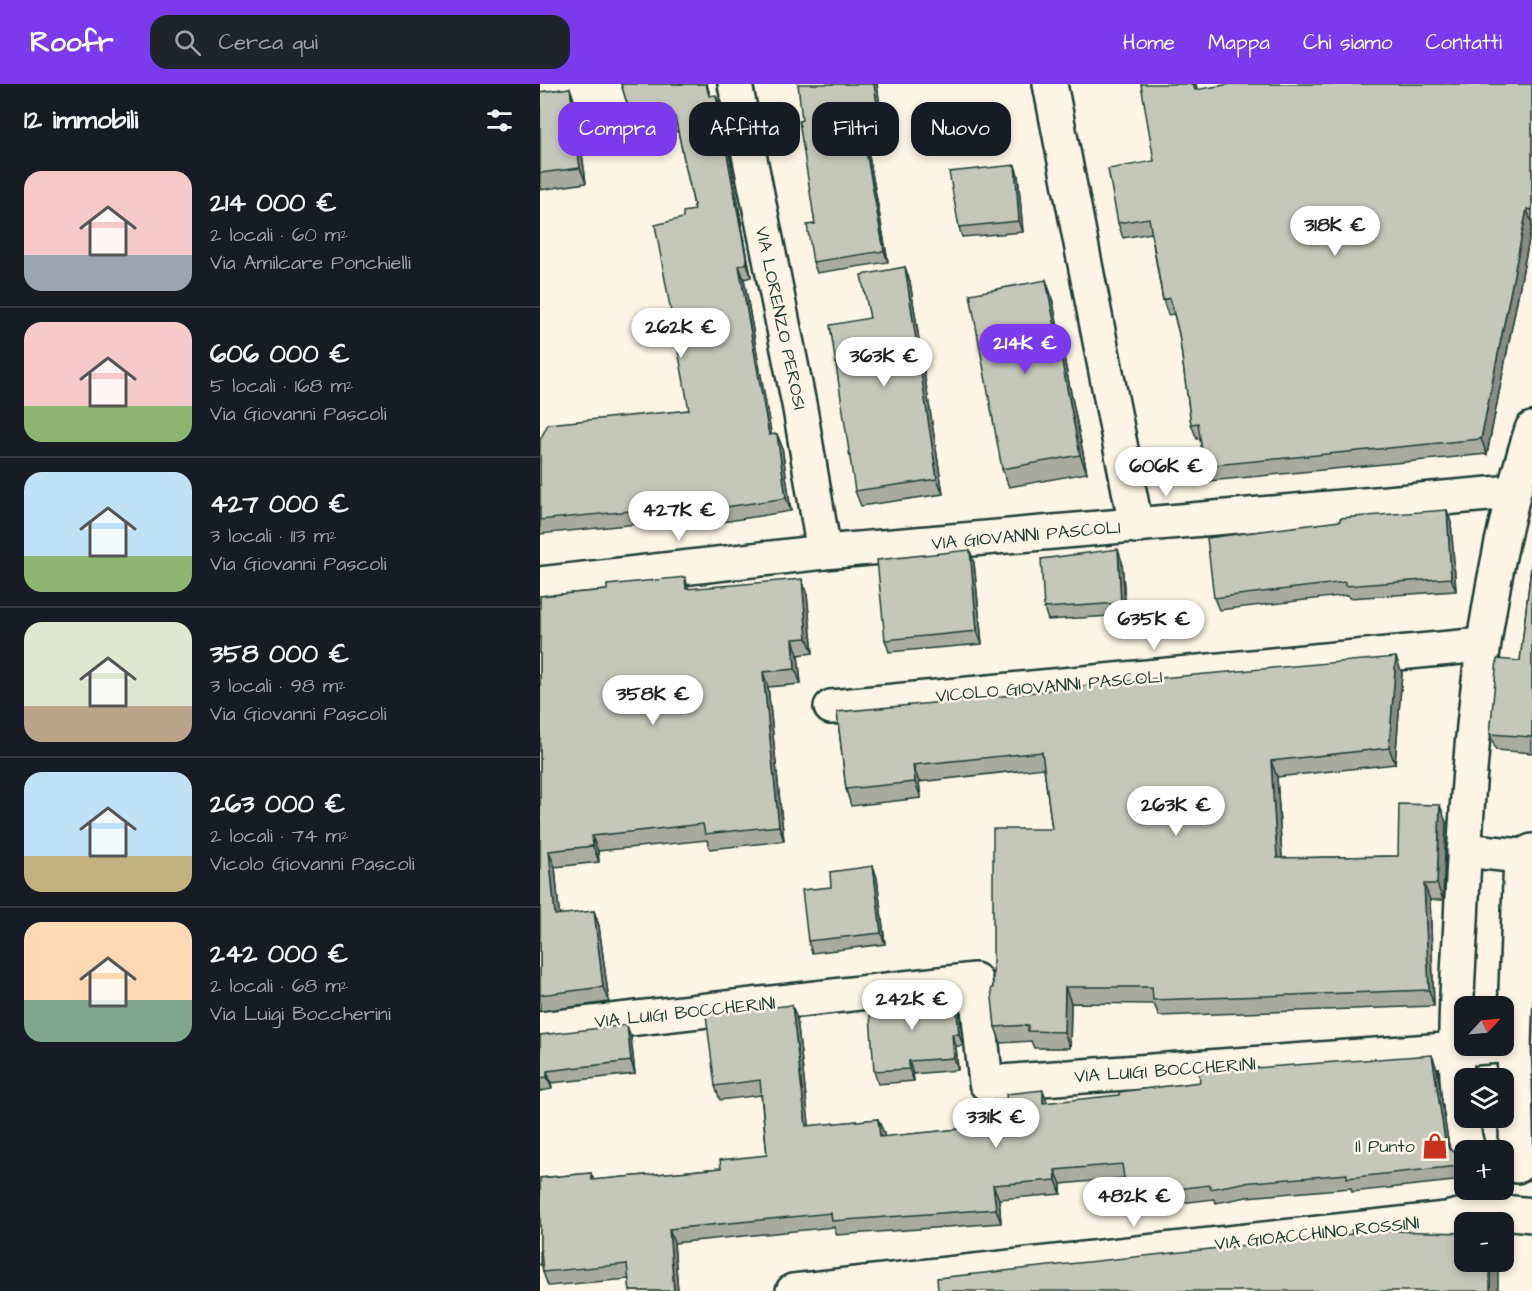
<!DOCTYPE html>
<html lang="it">
<meta charset="utf-8">
<style>
body{margin:0;font-family:"Architects Daughter",sans-serif;background:#20242c;color:#f1f3f6;height:100vh;display:flex;flex-direction:column;font-size:22px;white-space:nowrap}
*{box-sizing:border-box;margin:0}
p{font-size:20px;color:#9ea1a6}
.icon{flex:none;width:33px;height:33px;fill:none;stroke:currentColor;stroke-width:2;stroke-linecap:round;stroke-linejoin:round}
.map{position:relative;flex:1;overflow:hidden}
.panel{display:flex;flex-direction:column;background:#171b24;width:540px}
.panel>*{flex:none}
.guide{position:absolute;left:18px;top:18px;width:570px;height:54px;display:flex;gap:12px}
.needle{width:39px;rotate:64deg}
.fabs{position:absolute;left:914px;top:912px;display:grid;gap:12px}
.fabs a{display:grid;place-items:center;width:60px;height:60px;border-radius:12px;background:#171b24;box-shadow:0 3px 9px #0003;font-size:30px}
.price{position:absolute;translate:-50% -51px;padding:0 14px;border-radius:21px;background:#fff;color:#222;font-size:20px;line-height:39px;filter:drop-shadow(0 2px 3px #0008)}
.price::after{content:'';position:absolute;left:50%;top:36px;width:18px;height:14px;margin-left:-9px;background:inherit;clip-path:polygon(0 0,100% 0,50% 100%)}
.price.current{background:#7c3aed;color:#fff}
ul{padding:0;list-style:none}
li{display:flex;align-items:center;gap:18px;height:150px;padding:0 24px}
li+li{border-top:2px solid #363941}
li span{display:grid;place-items:center;flex:none;width:168px;height:120px;border-radius:18px;color:#555}
li>.icon{margin-inline-start:auto}
span .icon{width:72px;height:72px;fill:#fffc;stroke-width:1}
li b{font-size:26px}
h2{display:flex;justify-content:space-between;align-items:center;height:72px;padding:0 24px;font-size:26px}
.pill{padding:0 21px;border-radius:18px;background:#171b24;box-shadow:0 3px 9px #0003;font-size:21px;line-height:54px}
.pill.current{background:#7c3aed;color:#fff}
header{display:flex;align-items:center;gap:36px;box-sizing:border-box;height:84px;padding:0 30px;background:#7c3aed;color:#fff}
header strong{font-size:28px}
nav{display:flex;gap:33px;margin-inline-start:auto;font-size:21px}
.search{width:420px;height:54px;background:#20242c;display:flex;align-items:center;gap:15px;box-sizing:border-box;padding:0 21px;border-radius:18px;color:#9ea1a6;font-size:22px}
main{display:flex;flex:1;min-height:0}
.map>svg:first-child{display:block}
.lines{fill:none;stroke-linecap:round;stroke-linejoin:round}
.minor-casing{stroke:#1f3d34;stroke-width:38}
.minor{stroke:#fcf5e5;stroke-width:33}
.wall{fill:#a9ab9f;stroke:#1f3d34;stroke-width:1.5}
.shaded-wall{fill:#8a8b82;stroke:#1f3d34;stroke-width:1.5}
.building{fill:#c5c7b9;stroke:#1f3d34;stroke-width:1.5}
.labels{text-anchor:middle;stroke-width:5;stroke-linejoin:round;paint-order:stroke}
.street-label{font-size:18px;fill:#1f3d34;stroke:#fcf5e5}
.poi-label{font-size:18px;fill:#1f3d34;stroke:#fcf5e5;text-anchor:end}
</style>
<header>
<strong>Roofr</strong>
<div class="search"><svg class="icon" aria-label="search" viewBox="0 0 24 24"><circle cx="10" cy="10" r="6"/><path d="M15 15l6 6"/></svg>Cerca qui</div>
<nav><a>Home</a><a>Mappa</a><a>Chi siamo</a><a>Contatti</a></nav>
</header>
<main>
<section class="panel">
<h2>12 immobili<svg class="icon" aria-label="filters" viewBox="0 0 24 24"><path d="M4 7h16M4 17h16"/><circle cx="9" cy="7" r="2"/><circle cx="15" cy="17" r="2"/></svg></h2>
<ul>
<li><span style="background:linear-gradient(#f6c9c9 70%,#9aa5b1 0)"><svg class="icon" aria-label="home" viewBox="0 0 24 24"><path d="M3 11l9-7 9 7M6 9v11h12V9"/></svg></span><div><b>214 000 €</b><p>2 locali · 60 m²</p><p>Via Amilcare Ponchielli</p></div></li>
<li><span style="background:linear-gradient(#f6c9c9 70%,#8fb573 0)"><svg class="icon" aria-label="home" viewBox="0 0 24 24"><path d="M3 11l9-7 9 7M6 9v11h12V9"/></svg></span><div><b>606 000 €</b><p>5 locali · 168 m²</p><p>Via Giovanni Pascoli</p></div></li>
<li><span style="background:linear-gradient(#bfe0f5 70%,#8fb573 0)"><svg class="icon" aria-label="home" viewBox="0 0 24 24"><path d="M3 11l9-7 9 7M6 9v11h12V9"/></svg></span><div><b>427 000 €</b><p>3 locali · 113 m²</p><p>Via Giovanni Pascoli</p></div></li>
<li><span style="background:linear-gradient(#dfe7d0 70%,#b9a48a 0)"><svg class="icon" aria-label="home" viewBox="0 0 24 24"><path d="M3 11l9-7 9 7M6 9v11h12V9"/></svg></span><div><b>358 000 €</b><p>3 locali · 98 m²</p><p>Via Giovanni Pascoli</p></div></li>
<li><span style="background:linear-gradient(#bfe0f5 70%,#c2b280 0)"><svg class="icon" aria-label="home" viewBox="0 0 24 24"><path d="M3 11l9-7 9 7M6 9v11h12V9"/></svg></span><div><b>263 000 €</b><p>2 locali · 74 m²</p><p>Vicolo Giovanni Pascoli</p></div></li>
<li><span style="background:linear-gradient(#ffd9b3 65%,#7fa58c 0)"><svg class="icon" aria-label="home" viewBox="0 0 24 24"><path d="M3 11l9-7 9 7M6 9v11h12V9"/></svg></span><div><b>242 000 €</b><p>2 locali · 68 m²</p><p>Via Luigi Boccherini</p></div></li>
</ul>
</section>
<div class="map">
<svg width="992" height="1207" viewBox="0 0 992 1207">
<rect width="100%" height="100%" fill="#fcf5e5"/>
<filter id="ink" filterUnits="userSpaceOnUse"><feTurbulence type="fractalNoise" baseFrequency=".0167" numOctaves="2"/><feDisplacementMap in="SourceGraphic" scale="12" xChannelSelector="R" yChannelSelector="G"/><feConvolveMatrix kernelMatrix="1 2 1 2 8 2 1 2 1" color-interpolation-filters="sRGB"/></filter>
<g filter="url(#ink)">
<g class="lines">
<g class="minor-casing">
<g id="minor">
<polyline points="195,0 260,325 284,468"/>
<polyline points="510,0 596,442"/>
<polyline points="0,500 284,468 972,408"/>
<polyline points="291,623 942,561"/>
<polyline points="924,766 981,772 992,767"/>
<polyline points="0,945 435,896 446,999 974,961 981,772"/>
<polyline points="974,961 977,1082"/>
<path d="M 928,1066 C 909,991 917,913 921,837 C 928,671 941,504 992,345"/>
<polyline points="938,1106 944,1126 992,1131"/>
<polyline points="253,1207 906,1135 944,1126"/>
</g>
</g>
<use href="#minor" class="minor"/>
</g>
<g class="wall">
<polygon points="81,0 167,0 170,12 181,24 211,193 204,195 231,351 237,350 242,363 251,427 157,442 155,434 0,450 0,356 149,326 143,134 155,126 138,47 100,58"/>
<polygon points="337,0 341,31 322,33 348,178 277,189 273,178 275,140 262,36"/>
<polygon points="656,0 657,6 992,0 992,140 947,370 669,397 664,382 660,354 657,355 651,340 639,250 634,230 628,231 623,216 611,149 583,154 578,139 614,77"/>
<polygon points="30,4 35,19 46,99 0,106 0,8"/>
<polygon points="478,91 483,148 422,153 419,143"/>
<polygon points="365,183 370,198 403,410 321,422 315,407 330,234"/>
<polygon points="506,196 512,214 547,389 469,403 462,385"/>
<polygon points="907,426 911,439 916,507 809,514 808,511 679,526 674,514"/>
<polygon points="992,475 992,669 956,666 950,650 980,577"/>
<polygon points="582,478 586,531 508,536 504,524"/>
<polygon points="434,479 442,560 349,568 345,556"/>
<polygon points="149,505 267,511 273,569 258,571 261,600 228,603 244,757 170,765 167,756 58,767 59,778 15,783 19,831 54,827 59,842 69,918 0,927 0,512 67,506"/>
<polygon points="862,589 855,680 737,693 742,774 858,772 906,738 903,816 890,816 894,922 619,932 614,920 531,919 530,964 494,964 491,957 461,959 455,943 453,904 512,745 504,684 379,698 381,714 311,722 306,705 297,628"/>
<polygon points="333,782 337,794 345,860 272,869 268,857 291,803"/>
<polygon points="419,924 423,962 416,962 418,986 373,990 374,997 338,1000 334,987"/>
<polygon points="257,935 269,1042 338,1035 344,1053 469,1040 507,1019 897,985 909,1064 924,1084 924,1094 923,1096 812,1108 811,1104 707,1113 676,1119 674,1115 624,1121 620,1112 590,1116 585,1102 584,1094 521,1100 521,1110 459,1115 461,1139 297,1151 294,1143 134,1159 138,1207 90,1207 89,1195 8,1202 3,1188 2,1181 0,1181 0,1094 51,1089 54,1096 181,1084 227,1071 221,1011 180,1016 175,1002"/>
<polygon points="0,951 91,954 95,990 11,999 12,1005 0,1007"/>
</g>
<g class="shaded-wall">
<polygon points="166,0 167,0 173,25 169,12"/>
<polygon points="334,0 337,0 341,31 337,20"/>
<polygon points="653,0 656,0 660,21"/>
<polygon points="30,4 35,19 46,99 40,84"/>
<polygon points="176,11 181,24 211,193 207,179"/>
<polygon points="318,22 322,33 348,178 344,167"/>
<polygon points="475,81 478,91 483,148 479,137"/>
<polygon points="987,125 992,140 947,370 941,355"/>
<polygon points="199,182 204,195 234,365 229,351"/>
<polygon points="365,183 370,198 403,410 397,395"/>
<polygon points="506,196 512,214 547,389 540,371"/>
<polygon points="237,350 242,363 251,427 246,414"/>
<polygon points="907,426 911,439 916,507 911,494"/>
<polygon points="578,465 582,478 586,531 581,519"/>
<polygon points="430,466 434,479 442,560 437,547"/>
<polygon points="145,493 150,509 146,505"/>
<polygon points="262,495 267,511 273,569 267,554"/>
<polygon points="253,555 258,571 261,600 255,585"/>
<polygon points="856,573 862,589 855,680 849,664"/>
<polygon points="223,588 228,603 244,757 239,742"/>
<polygon points="731,677 737,693 743,790 737,774"/>
<polygon points="373,681 379,698 381,714 375,698"/>
<polygon points="900,721 906,738 903,816 897,800"/>
<polygon points="52,752 58,767 59,778 53,762"/>
<polygon points="9,767 15,783 21,847 15,831"/>
<polygon points="333,782 337,794 345,860 341,849"/>
<polygon points="884,800 890,816 894,922 889,906"/>
<polygon points="54,827 59,842 69,918 63,903"/>
<polygon points="525,903 531,919 530,964 524,948"/>
<polygon points="415,911 419,924 423,962 419,950"/>
<polygon points="252,921 257,935 271,1056 266,1042"/>
<polygon points="87,941 91,954 95,990 91,977"/>
<polygon points="412,950 416,962 418,986 414,974"/>
<polygon points="892,971 897,985 910,1070 905,1056"/>
<polygon points="369,977 373,990 374,997 369,985"/>
<polygon points="7,987 11,999 12,1005 7,993"/>
<polygon points="503,1006 508,1020 503,1019"/>
<polygon points="338,1035 344,1049 345,1067 340,1053"/>
<polygon points="918,1070 924,1084 924,1094 923,1096 918,1082"/>
<polygon points="515,1086 521,1100 521,1110 516,1096"/>
<polygon points="453,1101 459,1115 461,1139 456,1125"/>
<polygon points="129,1145 134,1159 138,1207 134,1207"/>
<rect x="950" y="1178" width="8" height="29"/>
</g>
<g class="building">
<polygon points="81,0 166,0 169,12 176,11 207,179 199,182 229,351 237,350 246,414 153,428 151,421 0,436 0,356 8,340 149,326 115,141 143,134 143,128 155,126 135,33 95,45"/>
<polygon points="258,0 334,0 337,20 318,22 344,167 273,178 267,141 275,140 259,37 262,36"/>
<polygon points="601,0 653,0 655,6 691,0 992,0 992,126 987,125 941,355 664,382 658,339 651,340 639,250 630,214 623,216 609,134 578,139 568,85 614,77"/>
<polygon points="30,4 40,84 0,89 0,8"/>
<polygon points="475,81 479,137 419,143 409,88"/>
<polygon points="365,183 397,395 315,407 290,241 330,234 321,191"/>
<polygon points="506,196 540,371 462,385 430,210"/>
<polygon points="907,426 911,494 805,502 805,498 674,514 667,454 800,437 800,434"/>
<polygon points="578,465 581,519 504,524 501,475"/>
<polygon points="430,466 437,547 345,556 337,476"/>
<polygon points="992,475 992,653 950,650 957,575 980,577"/>
<polygon points="145,493 146,505 262,495 267,554 253,555 255,585 223,588 239,742 165,750 163,740 52,752 53,762 9,767 15,831 54,827 63,903 0,911 0,512 67,506 67,501"/>
<polygon points="856,573 849,664 731,677 737,774 858,772 859,720 900,721 897,800 884,800 889,906 613,916 612,903 525,903 524,948 488,947 488,941 455,943 451,904 453,904 453,745 512,745 502,668 373,681 375,698 306,705 297,628 447,614 564,599"/>
<polygon points="333,782 341,849 268,857 262,806 291,803 290,788"/>
<polygon points="415,911 419,950 412,950 414,974 369,977 369,985 334,987 329,918"/>
<polygon points="252,921 266,1042 338,1035 340,1053 469,1040 466,1010 503,1006 503,1019 579,1011 579,1008 660,998 659,988 892,971 905,1056 909,1065 918,1070 919,1079 918,1082 807,1094 807,1090 702,1099 671,1105 670,1101 619,1107 617,1098 585,1102 582,1080 515,1086 516,1096 453,1101 456,1125 292,1137 291,1129 129,1145 134,1207 90,1207 87,1180 3,1188 1,1167 0,1167 0,1094 51,1089 52,1096 181,1084 180,1076 227,1071 220,996 175,1002 166,931"/>
<polygon points="87,941 91,977 7,987 7,993 0,994 0,951"/>
<polygon points="811,1146 924,1149 924,1178 950,1178 950,1207 398,1207 397,1194 812,1150"/>
</g>
</g>
<defs>
<g id="shop-bare" transform="scale(2.07)"><path d="M-5-2.5h2.3a2.7 3.5 0 0 1 5.4 0H5L5.5 6h-11ZM-1.5-2.5h3a1.5 2.3 0 0 0-3 0Z" fill="#c8321e" stroke="#fcf5e5" stroke-width="2.5" paint-order="stroke"/></g>
</defs>
<g fill-rule="evenodd">
<use href="#shop-bare" x="895" y="1062"/>
</g>
<g class="labels">
<g class="street-label">
<text transform="translate(241 234) rotate(78)" y="6">VIA LORENZO PEROSI</text>
<text transform="translate(486 451) rotate(-5)" y="6">VIA GIOVANNI PASCOLI</text>
<text transform="translate(509 602) rotate(-5)" y="6">VICOLO GIOVANNI PASCOLI</text>
<text transform="translate(145 928) rotate(-6)" y="6">VIA LUIGI BOCCHERINI</text>
<text transform="translate(625 986) rotate(-4)" y="6">VIA LUIGI BOCCHERINI</text>
<text transform="translate(777 1149) rotate(-6)" y="6">VIA GIOACCHINO ROSSINI</text>
</g>
<g class="poi-label">
<text x="875" y="1068">Il Punto</text>
</g>
</g>
</svg>
<div class="fabs">
<a><svg class="needle" viewBox="-14 -14 28 28"><path d="M0-13l5 13h-10z" fill="#e53935"/><path d="M0 13l5-13h-10z" fill="#9ea1a6"/></svg></a>
<a><svg class="icon" aria-label="layers" viewBox="0 0 24 24"><path d="M12 4l9 5-9 5-9-5zM3 14l9 5 9-5"/></svg></a>
<a>+</a>
<a>−</a>
</div>
<b class="price" style="left:795px;top:173px">318K €</b>
<b class="price" style="left:141px;top:275px">262K €</b>
<b class="price current" style="left:485px;top:291px">214K €</b>
<b class="price" style="left:344px;top:304px">363K €</b>
<b class="price" style="left:626px;top:414px">606K €</b>
<b class="price" style="left:139px;top:458px">427K €</b>
<b class="price" style="left:614px;top:567px">635K €</b>
<b class="price" style="left:113px;top:642px">358K €</b>
<b class="price" style="left:636px;top:753px">263K €</b>
<b class="price" style="left:372px;top:947px">242K €</b>
<b class="price" style="left:456px;top:1065px">331K €</b>
<b class="price" style="left:594px;top:1144px">482K €</b>
<div class="guide">
<a class="pill current">Compra</a>
<a class="pill">Affitta</a>
<a class="pill">Filtri</a>
<a class="pill">Nuovo</a>
</div>
</div>
</main>
